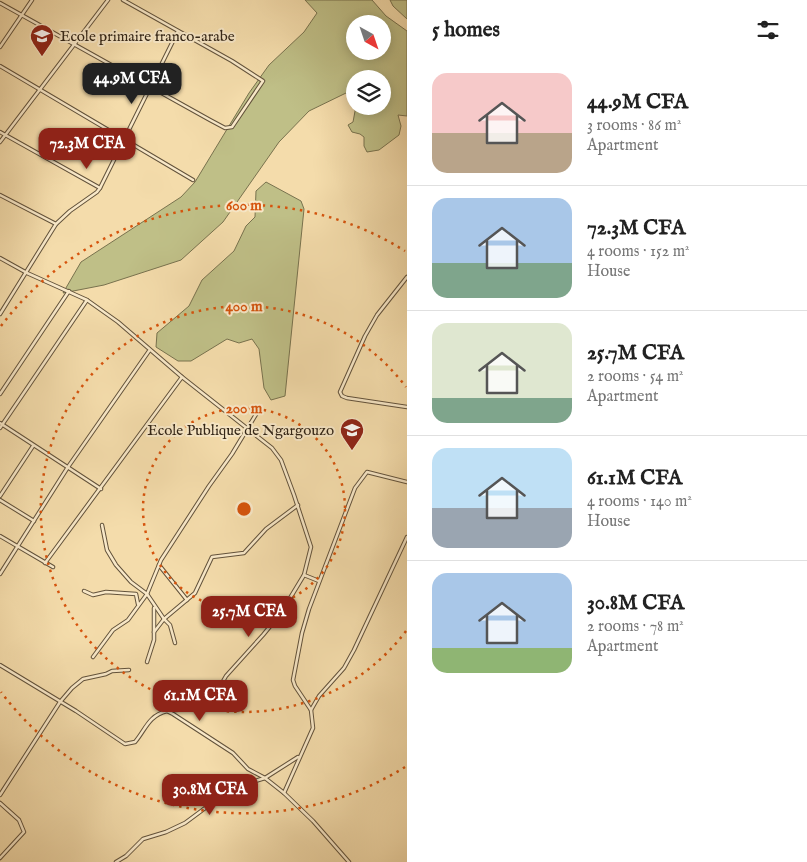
<!DOCTYPE html>
<meta charset="utf-8">
<style>
body{margin:0;font-family:"IM FELL English",serif;background:#f2f2f2;color:#222;height:100vh;display:flex;flex-direction:column;font-size:19px;white-space:nowrap}
*{box-sizing:border-box;margin:0}
p{font-size:16px;color:#767676}
.icon{flex:none;width:28px;height:28px;fill:none;stroke:currentColor;stroke-width:2;stroke-linecap:round;stroke-linejoin:round}
.map{position:relative;flex:1;overflow:hidden}
.side{display:flex;flex-direction:column;background:#fff;width:400px}
.side>*{flex:none}
.needle{width:32px;rotate:140deg}
.buttons{position:absolute;left:346px;top:15px;display:grid;gap:10px}
.buttons a{display:grid;place-items:center;width:45px;height:45px;border-radius:50%;background:#fff;box-shadow:0 2px 12px #0003;font-size:25px}
.price{position:absolute;translate:-50% -42px;padding:0 11px;border-radius:10px;background:#8f2418;color:#fff;font-size:16px;line-height:32px;filter:drop-shadow(0 1px 2px #0008)}
.price::after{content:'';position:absolute;left:50%;top:30px;width:15px;height:11px;margin-left:-8px;background:inherit;clip-path:polygon(0 0,100% 0,50% 100%)}
.price.current{background:#222;color:#fff}
ul{padding:0;list-style:none}
li{display:flex;align-items:center;gap:15px;height:125px;padding:0 25px}
li+li{border-top:1px solid #e0e0e0}
li span{display:grid;place-items:center;flex:none;width:140px;height:100px;border-radius:15px;color:#555}
li>.icon{margin-inline-start:auto}
span .icon{width:60px;height:60px;fill:#fffc;stroke-width:1}
li b{font-size:21px}
h2{display:flex;justify-content:space-between;align-items:center;height:60px;padding:0 25px;font-size:21px}
main{display:flex;flex:1;min-height:0}
.map>svg:first-child{display:block}
.green{fill:#bfbf87;stroke:#78724e;fill-rule:evenodd}
.lines{fill:none;stroke-linecap:round;stroke-linejoin:round}
.street-casing{stroke:#62523b;stroke-width:4.5}
.street{stroke:#f8e8c8;stroke-width:2.5}
.ring{fill:none;stroke:#d6540d;stroke-width:2.5;stroke-dasharray:2.5 5}
.labels{text-anchor:middle;stroke-width:4;stroke-linejoin:round;paint-order:stroke}
.poi-label{font-size:15px;fill:#312416;stroke:#f8e8c8;text-anchor:start}
.centre{fill:#d6540d;stroke:#f8e8c8;stroke-width:2.5}
.ring-label{font-size:15px;text-anchor:middle;font-weight:bold;fill:#d6540d;stroke:#f8e8c8;stroke-width:4;stroke-linejoin:round;paint-order:stroke}
</style>
<main>
<div class="map">
<svg width="407" height="862" viewBox="0 0 407 862">
<rect width="100%" height="100%" fill="#f4dcab"/>
<filter id="stains"><feTurbulence type="fractalNoise" baseFrequency=".004" numOctaves="4"/><feColorMatrix values="0 0 0 0 .2 0 0 0 0 .09 0 0 0 0 .02 0 0 0 .5 -.17"/></filter>
<radialGradient id="worn" r=".72"><stop offset=".6" stop-color="#630" stop-opacity="0"/><stop offset="1" stop-color="#630" stop-opacity=".3"/></radialGradient>
<g class="green">
<path d="M 305,0 L 372,0 L 386,16 L 407,31 L 407,116 L 398,115 L 401,126 L 399,135 L 379,150 L 367,152 L 364,146 L 364,137 L 360,134 L 352,132 L 348,125 L 353,122 L 356,106 L 382,106 L 382,79 L 355,79 L 355,100 L 346,93 L 309,111 L 279,142 L 223,222 L 181,260 L 104,285 L 63,293 L 81,262 L 181,197 L 195,182 L 249,93 L 269,65 L 304,32 L 317,13 ZM 355,24 L 382,24 L 382,51 L 355,51 Z"/>
<polygon points="390,0 407,0 407,19 393,6"/>
<polygon points="266,182 301,201 304,209 285,396 271,400 264,388 259,349 252,339 239,343 227,339 191,361 178,361 156,347 157,333 189,306 202,280 234,251 246,226 255,217 256,191"/>
</g>
<g class="lines">
<g class="street-casing">
<g id="street">
<polyline points="0,3 210,120 225,128 232,127 263,81 232,61 123,0"/>
<polyline points="0,47 32,0"/>
<polyline points="0,66 193,180"/>
<polyline points="0,132 100,188"/>
<polyline points="0,142 108,0"/>
<polyline points="0,195 56,224"/>
<polyline points="0,258 27,273 87,300 118,322 182,377 272,448 281,460 294,495 311,547 304,575"/>
<polyline points="407,277 377,315 365,336 340,392 342,396 347,398 407,407"/>
<polyline points="0,314 56,224 70,211 97,192 100,188 178,31"/>
<polyline points="0,394 69,291"/>
<polyline points="0,423 101,489"/>
<polyline points="0,428 87,300"/>
<polyline points="0,496 33,446"/>
<polyline points="0,500 34,521"/>
<polyline points="102,525 107,550 116,565 131,582 147,594 164,619 170,625 175,643"/>
<polyline points="0,536 53,567"/>
<polyline points="45,563 182,377"/>
<polyline points="159,565 187,600"/>
<polyline points="0,574 68,467 149,351"/>
<polyline points="84,591 93,595 106,592 136,594 138,604"/>
<polyline points="154,632 164,619 195,593 212,557 244,553 266,529 298,505"/>
<polyline points="93,657 113,630 128,620 147,594 161,560 209,486 232,454 258,411"/>
<polyline points="147,662 154,640 154,608"/>
<path d="M 0,665 L 76,711 L 125,744 L 135,742 C 146,729 148,716 167,711 L 173,714 L 233,753 L 248,769 L 265,778 L 284,793 L 313,821 L 349,862"/>
<polyline points="311,710 319,696 344,668 354,650 407,537"/>
<polyline points="167,711 185,709 213,699 226,676 263,635 281,613 304,575 319,581"/>
<polyline points="284,793 313,728 311,710 295,686 293,680 302,633 309,609 355,488 367,472 407,482"/>
<polyline points="0,795 60,702 72,688 83,679 106,674 112,671 129,670"/>
<polyline points="0,803 19,820 24,832 0,858"/>
<polyline points="116,862 126,856 143,839 166,832 185,823 216,800 242,785 265,778 298,757"/>
</g>
</g>
<use href="#street" class="street"/>
</g>
<g class="ring">
<circle cx="244" cy="509" r="101"/>
<path d="M406 631A203 203 0 1 1 406 387"/>
<path d="M405 767A304 304 0 0 1 1 692M1 326A304 304 0 0 1 405 251"/>
</g>
<defs>
<g id="school-pin" transform="scale(1.25)"><path d="M0 17L-7.5 6A9.5 9.5 0 1 1 7.5 6Z" fill="#8f2418" stroke="#f8e8c8"/><path d="M0-5L7-2L0 1L-7-2ZM-4 1L0 2.5L4 1V4Q0 6-4 4Z" fill="#fff"/></g>
</defs>
<g fill-rule="evenodd">
<use href="#school-pin" x="42" y="36"/>
<use href="#school-pin" x="352" y="430"/>
</g>
<g class="labels">
<g class="poi-label">
<text x="60" y="41">Ecole primaire franco-arabe</text>
<text x="334" y="435" text-anchor="end">Ecole Publique de Ngargouzo</text>
</g>
</g>
<circle cx="244" cy="509" r="8" class="centre"/>
<g class="ring-label">
<text x="244" y="210">600 m</text>
<text x="244" y="311">400 m</text>
<text x="244" y="413">200 m</text>
</g>
<rect width="100%" height="100%" filter="url(#stains)"/>
<rect width="100%" height="100%" fill="url(#worn)"/>
</svg>
<div class="buttons">
<a><svg class="needle" viewBox="-14 -14 28 28"><path d="M0-13l5 13h-10z" fill="#e53935"/><path d="M0 13l5-13h-10z" fill="#767676"/></svg></a>
<a><svg class="icon" aria-label="layers" viewBox="0 0 24 24"><path d="M12 4l9 5-9 5-9-5zM3 14l9 5 9-5"/></svg></a>
</div>
<b class="price current" style="left:132px;top:105px">44.9M CFA</b>
<b class="price" style="left:87px;top:170px">72.3M CFA</b>
<b class="price" style="left:249px;top:638px">25.7M CFA</b>
<b class="price" style="left:200px;top:722px">61.1M CFA</b>
<b class="price" style="left:210px;top:816px">30.8M CFA</b>
</div>
<section class="side">
<h2>5 homes<svg class="icon" aria-label="filters" viewBox="0 0 24 24"><path d="M4 7h16M4 17h16"/><circle cx="9" cy="7" r="2"/><circle cx="15" cy="17" r="2"/></svg></h2>
<ul>
<li><span style="background:linear-gradient(#f6c9c9 60%,#b9a48a 0)"><svg class="icon" aria-label="home" viewBox="0 0 24 24"><path d="M3 11l9-7 9 7M6 9v11h12V9"/></svg></span><div><b>44.9M CFA</b><p>3 rooms · 86 m²</p><p>Apartment</p></div></li>
<li><span style="background:linear-gradient(#a9c7e8 65%,#7fa58c 0)"><svg class="icon" aria-label="home" viewBox="0 0 24 24"><path d="M3 11l9-7 9 7M6 9v11h12V9"/></svg></span><div><b>72.3M CFA</b><p>4 rooms · 152 m²</p><p>House</p></div></li>
<li><span style="background:linear-gradient(#dfe7d0 75%,#7fa58c 0)"><svg class="icon" aria-label="home" viewBox="0 0 24 24"><path d="M3 11l9-7 9 7M6 9v11h12V9"/></svg></span><div><b>25.7M CFA</b><p>2 rooms · 54 m²</p><p>Apartment</p></div></li>
<li><span style="background:linear-gradient(#bfe0f5 60%,#9aa5b1 0)"><svg class="icon" aria-label="home" viewBox="0 0 24 24"><path d="M3 11l9-7 9 7M6 9v11h12V9"/></svg></span><div><b>61.1M CFA</b><p>4 rooms · 140 m²</p><p>House</p></div></li>
<li><span style="background:linear-gradient(#a9c7e8 75%,#8fb573 0)"><svg class="icon" aria-label="home" viewBox="0 0 24 24"><path d="M3 11l9-7 9 7M6 9v11h12V9"/></svg></span><div><b>30.8M CFA</b><p>2 rooms · 78 m²</p><p>Apartment</p></div></li>
</ul>
</section>
</main>
